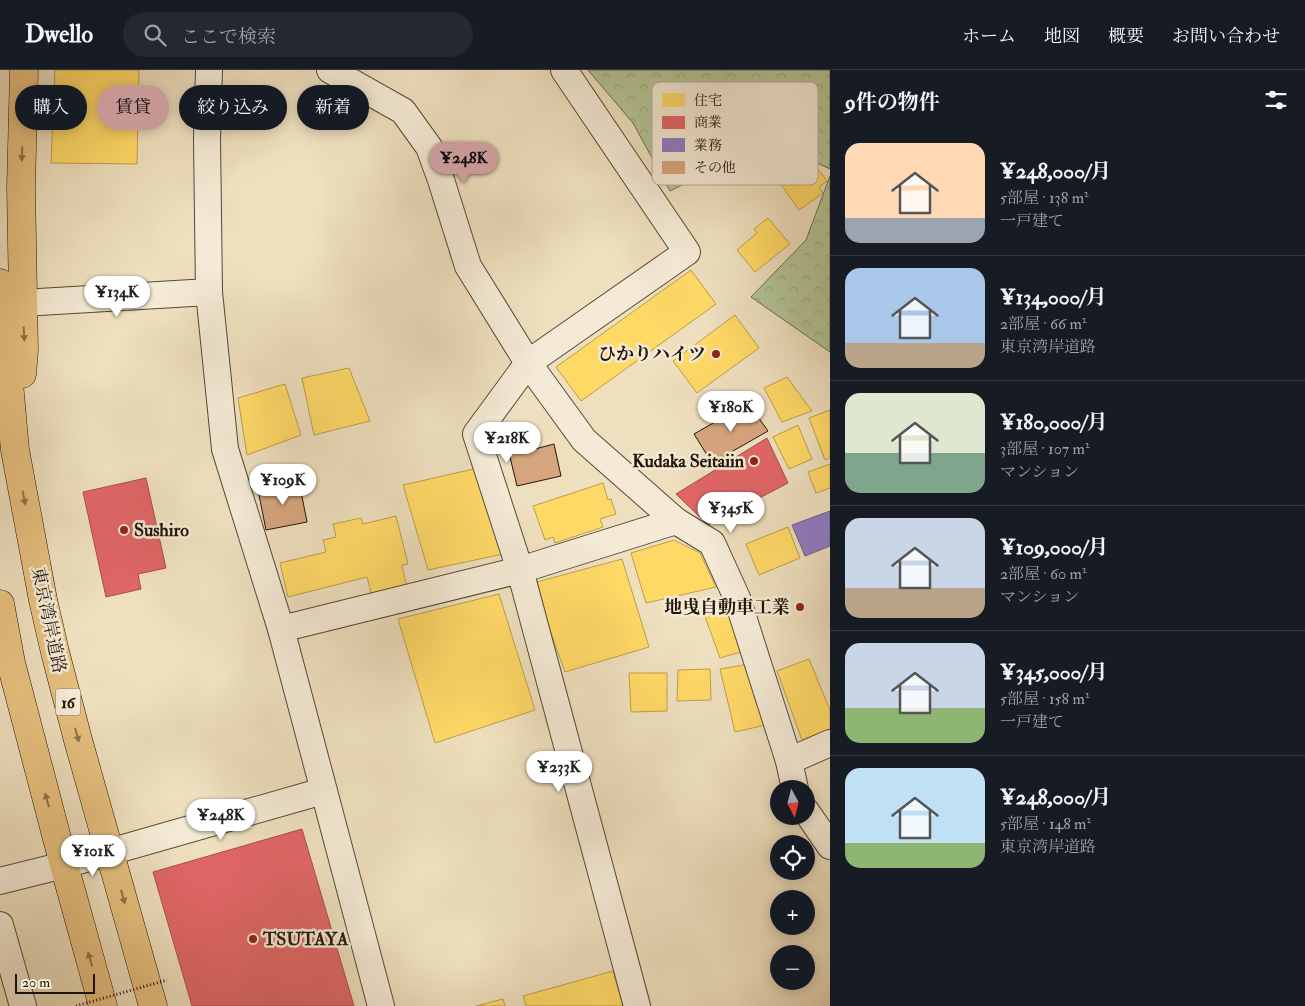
<!DOCTYPE html>
<html lang="ja">
<meta charset="utf-8">
<style>
body{margin:0;font-family:"IM FELL Double Pica","Noto Serif JP",serif;background:#242831;color:#f1f3f6;height:100vh;display:flex;flex-direction:column;font-size:19px;white-space:nowrap}
*{box-sizing:border-box;margin:0}
p{font-size:16px;color:#9ea1a6}
.icon{flex:none;width:28px;height:28px;fill:none;stroke:currentColor;stroke-width:2;stroke-linecap:round;stroke-linejoin:round}
.map{position:relative;flex:1;overflow:hidden}
.details{display:flex;flex-direction:column;background:#171b24;width:475px}
.details>*{flex:none}
.hud{position:absolute;left:15px;top:15px;width:475px;height:45px;display:flex;gap:10px}
.needle{width:32px;rotate:173deg}
.fabs{position:absolute;left:770px;top:710px;display:grid;gap:10px}
.fabs a{display:grid;place-items:center;width:45px;height:45px;border-radius:50%;background:#171b24;box-shadow:0 2px 12px #0003;font-size:25px}
.scale{position:absolute;left:15px;bottom:12px;width:80px;box-sizing:border-box;padding-left:5px;border:2px solid #22150a;border-top:0;font-size:14px;line-height:18px;white-space:nowrap;color:#22150a;-webkit-text-stroke:4px #f4ead5;paint-order:stroke}
.price{position:absolute;translate:-50% -42px;padding:0 11px;border-radius:18px;background:#fff;color:#222;font-size:16px;line-height:32px;filter:drop-shadow(0 1px 2px #0008)}
.price::after{content:'';position:absolute;left:50%;top:30px;width:15px;height:11px;margin-left:-8px;background:inherit;clip-path:polygon(0 0,100% 0,50% 100%)}
.price.on{background:#c59692;color:#111}
ul{padding:0;list-style:none}
li{display:flex;align-items:center;gap:15px;height:125px;padding:0 15px}
li+li{border-top:1px solid #363941}
li span{display:grid;place-items:center;flex:none;width:140px;height:100px;border-radius:15px;color:#555}
li>.icon{margin-inline-start:auto}
span .icon{width:60px;height:60px;fill:#fffc;stroke-width:1}
li b{font-size:21px}
h2{display:flex;justify-content:space-between;align-items:center;height:60px;padding:0 15px;font-size:21px}
.pill{padding:0 18px;border-radius:22px;background:#171b24;box-shadow:0 2px 12px #0003;font-size:18px;line-height:45px}
.pill.on{background:#c59692;color:#111}
header{display:flex;align-items:center;gap:30px;box-sizing:border-box;height:70px;padding:0 25px;background:#171b24;border-bottom:1px solid #363941}
header strong{font-size:24px}
nav{display:flex;gap:28px;margin-inline-start:auto;font-size:18px}
.search{width:350px;height:45px;background:#242831;display:flex;align-items:center;gap:12px;box-sizing:border-box;padding:0 18px;border-radius:28px;color:#9ea1a6;font-size:19px}
main{display:flex;flex:1;min-height:0}
.map>svg:first-child{display:block}
.forest{fill:url(#forest-crowns);stroke:#6a6c50}
.homes{fill:#ffd966;stroke:#bd9e4a}
.shops{fill:#e06666;stroke:#a74e4a}
.offices{fill:#8e7cc3;stroke:#6e5d8c}
.building{fill:#d7a57d;stroke:#22150a}
.lines{fill:none;stroke-linecap:round;stroke-linejoin:round}
.minor-casing{stroke:#554837;stroke-width:28}
.highway-casing{stroke:#22150a;stroke-width:29}
.minor{stroke:#f4ead5;stroke-width:26}
.highway{stroke:#e7c07f;stroke-width:28}
.path-bridge{stroke:#22150a;stroke-width:3;stroke-dasharray:1 2.5;stroke-linecap:butt}
.oneway{fill:#8e734a}
.poi-dot{fill:#8f2418;stroke:#f4ead5;stroke-width:2}
.labels{text-anchor:middle;stroke-width:5;stroke-linejoin:round;paint-order:stroke}
.shield{fill:#f4ead5;stroke:#615547;stroke-width:1}
.shield-label{font-size:16px;font-weight:bold;fill:#22150a}
.poi-label{font-size:18px;font-weight:bold;fill:#22150a;stroke:#f4ead5;text-anchor:end}
.street-label{font-size:18px;fill:#22150a;stroke:#f4ead5}
.key{fill:#f4ead5;stroke:#b5aa98;stroke-width:1}
.key-label{font-size:14px;fill:#22150a}
</style>
<header>
<strong>Dwello</strong>
<div class="search"><svg class="icon" aria-label="search" viewBox="0 0 24 24"><circle cx="10" cy="10" r="6"/><path d="M15 15l6 6"/></svg>ここで検索</div>
<nav><a>ホーム</a><a>地図</a><a>概要</a><a>お問い合わせ</a></nav>
</header>
<main>
<div class="map">
<svg width="830" height="936" viewBox="0 0 830 936">
<defs>
<pattern id="forest-crowns" width="20" height="18" patternUnits="userSpaceOnUse" patternTransform="scale(1.25)"><rect width="20" height="18" fill="#b3c396"/><path d="M2 6a3 3 0 1 1 6 0M12 15a3 3 0 1 1 6 0" fill="none" stroke="#9aa780"/></pattern>
</defs>
<rect width="100%" height="100%" fill="#eedfbe"/>
<filter id="stains"><feTurbulence type="fractalNoise" baseFrequency=".004" numOctaves="4"/><feColorMatrix values="0 0 0 0 .2 0 0 0 0 .09 0 0 0 0 .02 0 0 0 .5 -.17"/></filter>
<radialGradient id="worn" r=".72"><stop offset=".6" stop-color="#630" stop-opacity="0"/><stop offset="1" stop-color="#630" stop-opacity=".3"/></radialGradient>
<g class="forest">
<polygon points="588,0 830,0 830,99 766,69 698,107 670,121 633,53"/>
<polygon points="830,106 830,282 751,227 806,170"/>
</g>
<g class="homes">
<polygon points="55,0 139,0 137,94 51,93"/>
<polygon points="816,96 827,111 819,117 823,123 799,140 780,113 793,104 797,109"/>
<polygon points="768,148 790,174 755,202 737,180 757,163 754,159"/>
<polygon points="691,200 716,234 581,331 556,297"/>
<polygon points="735,245 759,278 697,323 673,291"/>
<polygon points="349,298 370,351 314,365 302,308"/>
<polygon points="787,307 812,341 782,352 764,318"/>
<polygon points="285,314 301,365 247,385 238,328"/>
<polygon points="830,340 830,388 825,390 809,348"/>
<polygon points="798,355 812,389 789,399 773,367"/>
<polygon points="830,394 830,418 816,423 808,402"/>
<polygon points="478,398 503,484 428,500 403,415"/>
<polygon points="603,413 608,430 611,429 616,444 600,449 603,457 555,473 553,467 545,470 533,436"/>
<polygon points="396,446 408,494 402,495 407,518 372,527 367,507 288,527 280,493 326,482 323,470 336,467 333,454 361,448 363,454"/>
<polygon points="788,457 800,488 759,505 746,474"/>
<polygon points="674,470 700,483 716,517 646,533 631,483"/>
<polygon points="622,489 649,577 565,602 533,513"/>
<polygon points="499,524 535,640 435,673 398,549"/>
<polygon points="733,532 751,579 720,588 703,541"/>
<polygon points="809,589 830,640 830,659 802,670 777,601"/>
<polygon points="750,594 770,654 735,662 720,599"/>
<polygon points="710,599 711,630 677,631 678,600"/>
<polygon points="629,603 667,603 667,641 631,642"/>
<polygon points="613,901 623,936 526,936 523,926"/>
<polygon points="503,929 505,936 476,936"/>
</g>
<g class="shops">
<polygon points="767,368 788,413 708,455 676,424"/>
<polygon points="146,408 166,498 138,504 141,519 106,527 83,422"/>
<polygon points="302,759 354,936 192,936 153,802"/>
</g>
<polygon class="offices" points="830,441 830,476 805,486 792,455"/>
<g class="building">
<polygon points="748,333 768,361 712,393 694,364"/>
<polygon points="532,372 535,379 554,374 561,406 517,416 509,383 524,380 523,375"/>
<polygon points="299,411 307,452 266,460 258,420"/>
</g>
<g class="lines">
<g class="minor-casing">
<g id="minor">
<polyline points="209,0 207,69 209,222 225,379 281,559 381,936"/>
<polyline points="330,0 403,41 429,77 441,110 468,196 528,293 584,370 676,451 712,473 737,528 789,691 795,719"/>
<polyline points="564,0 687,182 528,293 476,364 520,500 637,936"/>
<polyline points="22,233 209,222"/>
<polyline points="281,559 520,500 676,451"/>
<polyline points="789,691 830,673"/>
<polyline points="806,741 830,776"/>
<polyline points="0,811 64,795 323,721"/>
<polyline points="0,855 23,936"/>
</g>
</g>
<g class="highway-casing">
<g id="highway">
<polyline points="0,213 15,380 43,530 55,582 78,670 153,936"/>
<polyline points="22,304 24,280 21,118 24,0"/>
<polyline points="0,534 11,593 64,795 103,936"/>
</g>
</g>
<use href="#minor" class="minor"/>
<use href="#highway" class="highway"/>
<polyline class="path-bridge" points="76,936 167,910"/>
</g>
<defs><path id="oneway-solid" d="M-6-.8H1V-3.2L6.5 0L1 3.2V.8H-6Z" transform="scale(1.25)"/></defs>
<g class="oneway">
<use href="#oneway-solid" transform="translate(22 84) rotate(92)"/>
<use href="#oneway-solid" transform="translate(24 264) rotate(87)"/>
<use href="#oneway-solid" transform="translate(24 428) rotate(79)"/>
<use href="#oneway-solid" transform="translate(77 665) rotate(75)"/>
<use href="#oneway-solid" transform="translate(47 730) rotate(-105)"/>
<use href="#oneway-solid" transform="translate(123 827) rotate(74)"/>
<use href="#oneway-solid" transform="translate(90 889) rotate(-106)"/>
</g>
<g class="poi-dot">
<circle cx="716" cy="284" r="5"/>
<circle cx="754" cy="391" r="5"/>
<circle cx="124" cy="460" r="5"/>
<circle cx="800" cy="537" r="5"/>
<circle cx="253" cy="869" r="5"/>
</g>
<g class="labels">
<rect class="shield" x="55.5" y="618.5" width="25" height="27" rx="4"/>
<g class="shield-label">
<text x="68" y="638">16</text>
</g>
<g class="poi-label">
<text x="706" y="290">ひかりハイツ</text>
<text x="744" y="397">Kudaka Seitaiin</text>
<text x="134" y="466" text-anchor="start">Sushiro</text>
<text x="790" y="543">地曵自動車工業</text>
<text x="263" y="875" text-anchor="start">TSUTAYA</text>
</g>
<g class="street-label">
<text transform="translate(49 550) rotate(78)" y="6">東京湾岸道路</text>
</g>
</g>
<rect x="652" y="12" width="166" height="103" rx="8" class="key"/>
<rect x="662" y="23" width="23" height="14" fill="#ffd966"/>
<rect x="662" y="46" width="23" height="13" fill="#e06666"/>
<rect x="662" y="68" width="23" height="14" fill="#8e7cc3"/>
<rect x="662" y="91" width="23" height="13" fill="#d7a57d"/>
<g class="key-label">
<text x="694" y="35">住宅</text>
<text x="694" y="57">商業</text>
<text x="694" y="80">業務</text>
<text x="694" y="102">その他</text>
</g>
<rect width="100%" height="100%" filter="url(#stains)"/>
<rect width="100%" height="100%" fill="url(#worn)"/>
</svg>
<div class="fabs">
<a><svg class="needle" viewBox="-14 -14 28 28"><path d="M0-13l5 13h-10z" fill="#e53935"/><path d="M0 13l5-13h-10z" fill="#9ea1a6"/></svg></a>
<a><svg class="icon" aria-label="locate" viewBox="0 0 24 24"><circle cx="12" cy="12" r="6"/><path d="M12 2v4M12 18v4M2 12h4M18 12h4"/></svg></a>
<a>+</a>
<a>−</a>
</div>
<div class="scale">20 m</div>
<b class="price on" style="left:464px;top:114px">¥248K</b>
<b class="price" style="left:117px;top:248px">¥134K</b>
<b class="price" style="left:731px;top:363px">¥180K</b>
<b class="price" style="left:507px;top:394px">¥218K</b>
<b class="price" style="left:283px;top:436px">¥109K</b>
<b class="price" style="left:731px;top:464px">¥345K</b>
<b class="price" style="left:559px;top:723px">¥233K</b>
<b class="price" style="left:221px;top:771px">¥248K</b>
<b class="price" style="left:93px;top:807px">¥101K</b>
<div class="hud">
<a class="pill">購入</a>
<a class="pill on">賃貸</a>
<a class="pill">絞り込み</a>
<a class="pill">新着</a>
</div>
</div>
<section class="details">
<h2>9件の物件<svg class="icon" aria-label="filters" viewBox="0 0 24 24"><path d="M4 7h16M4 17h16"/><circle cx="9" cy="7" r="2"/><circle cx="15" cy="17" r="2"/></svg></h2>
<ul>
<li><span style="background:linear-gradient(#ffd9b3 75%,#9aa5b1 0)"><svg class="icon" aria-label="home" viewBox="0 0 24 24"><path d="M3 11l9-7 9 7M6 9v11h12V9"/></svg></span><div><b>¥248,000/月</b><p>5部屋 · 138 m²</p><p>一戸建て</p></div></li>
<li><span style="background:linear-gradient(#a9c7e8 75%,#b9a48a 0)"><svg class="icon" aria-label="home" viewBox="0 0 24 24"><path d="M3 11l9-7 9 7M6 9v11h12V9"/></svg></span><div><b>¥134,000/月</b><p>2部屋 · 66 m²</p><p>東京湾岸道路</p></div></li>
<li><span style="background:linear-gradient(#dfe7d0 60%,#7fa58c 0)"><svg class="icon" aria-label="home" viewBox="0 0 24 24"><path d="M3 11l9-7 9 7M6 9v11h12V9"/></svg></span><div><b>¥180,000/月</b><p>3部屋 · 107 m²</p><p>マンション</p></div></li>
<li><span style="background:linear-gradient(#c9d6e8 70%,#b9a48a 0)"><svg class="icon" aria-label="home" viewBox="0 0 24 24"><path d="M3 11l9-7 9 7M6 9v11h12V9"/></svg></span><div><b>¥109,000/月</b><p>2部屋 · 60 m²</p><p>マンション</p></div></li>
<li><span style="background:linear-gradient(#c9d6e8 65%,#8fb573 0)"><svg class="icon" aria-label="home" viewBox="0 0 24 24"><path d="M3 11l9-7 9 7M6 9v11h12V9"/></svg></span><div><b>¥345,000/月</b><p>5部屋 · 158 m²</p><p>一戸建て</p></div></li>
<li><span style="background:linear-gradient(#bfe0f5 75%,#8fb573 0)"><svg class="icon" aria-label="home" viewBox="0 0 24 24"><path d="M3 11l9-7 9 7M6 9v11h12V9"/></svg></span><div><b>¥248,000/月</b><p>5部屋 · 148 m²</p><p>東京湾岸道路</p></div></li>
</ul>
</section>
</main>
